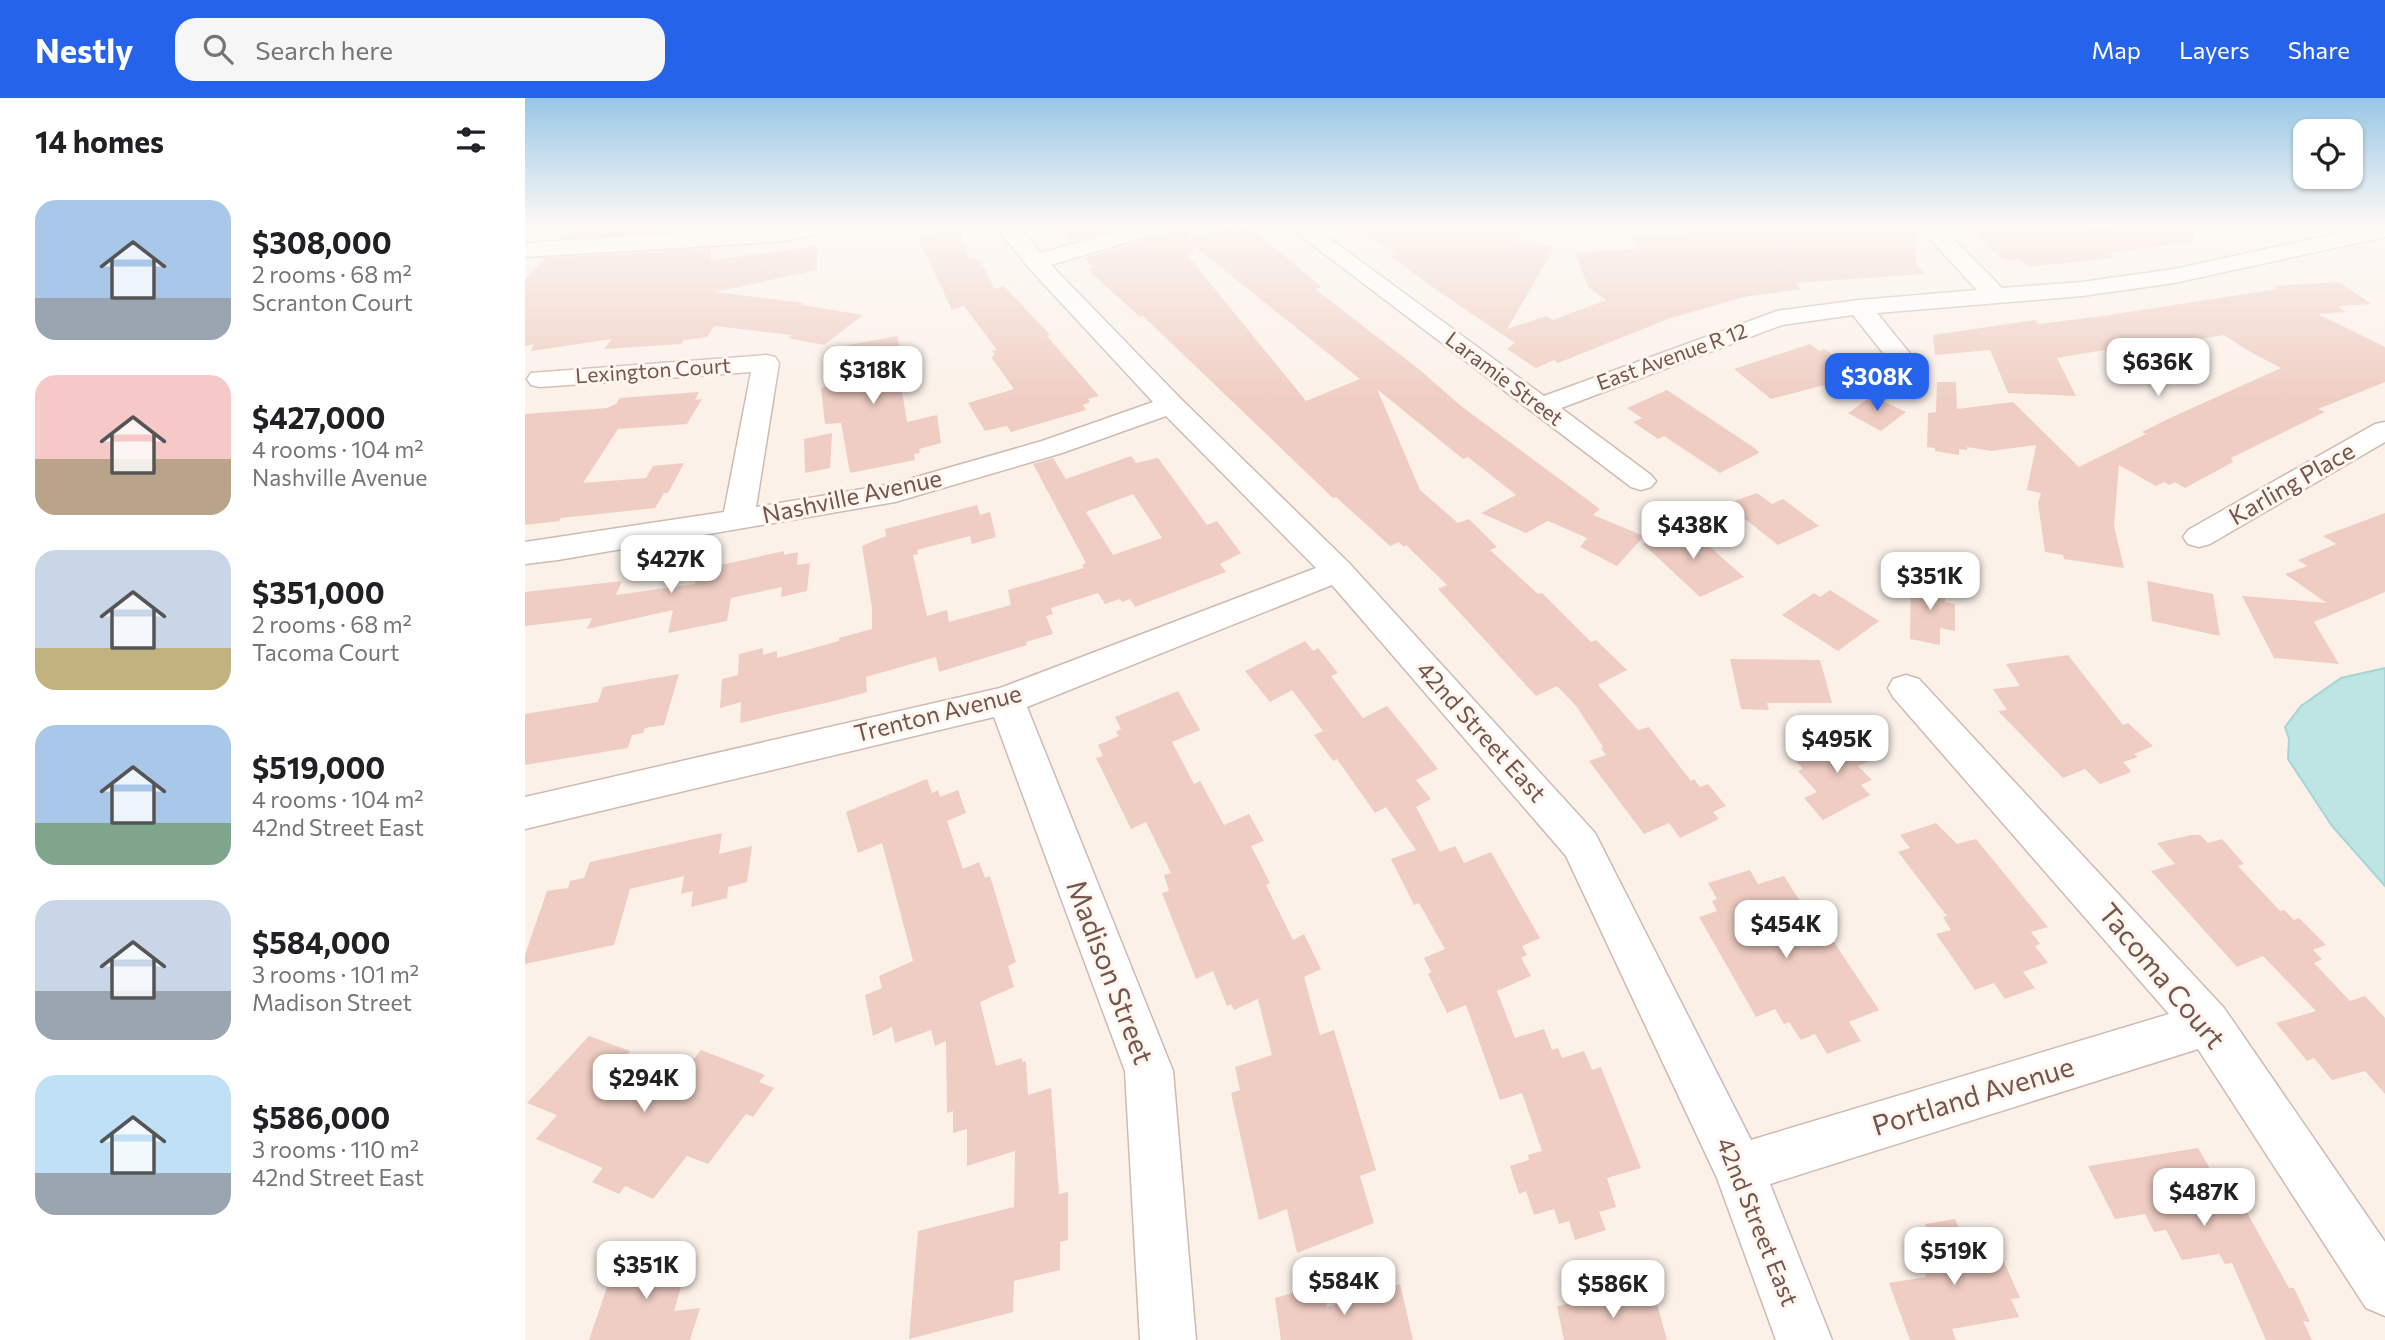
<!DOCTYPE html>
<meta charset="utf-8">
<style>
body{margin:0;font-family:Commissioner,sans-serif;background:#f6f6f6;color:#202124;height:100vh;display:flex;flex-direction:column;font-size:26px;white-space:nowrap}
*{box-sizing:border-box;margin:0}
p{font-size:23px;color:#757577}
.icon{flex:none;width:38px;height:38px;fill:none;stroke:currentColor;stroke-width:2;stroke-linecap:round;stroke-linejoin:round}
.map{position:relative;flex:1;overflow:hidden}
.details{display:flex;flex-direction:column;background:#fff;width:525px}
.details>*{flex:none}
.fabs{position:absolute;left:1768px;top:21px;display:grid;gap:14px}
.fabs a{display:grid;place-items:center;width:70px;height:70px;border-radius:14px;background:#fff;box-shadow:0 2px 5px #0004;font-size:35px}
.price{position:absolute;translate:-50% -60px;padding:0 16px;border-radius:14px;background:#fff;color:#222;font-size:23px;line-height:46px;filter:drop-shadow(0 2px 4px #0008)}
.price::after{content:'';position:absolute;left:50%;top:42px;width:21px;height:16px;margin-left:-10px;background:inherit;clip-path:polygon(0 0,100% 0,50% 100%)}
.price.on{background:#2563eb;color:#fff}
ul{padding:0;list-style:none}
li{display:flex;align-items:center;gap:21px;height:175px;padding:0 35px}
li span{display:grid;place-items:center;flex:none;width:196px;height:140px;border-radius:21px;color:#555}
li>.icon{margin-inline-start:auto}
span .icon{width:84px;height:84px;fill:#fffc;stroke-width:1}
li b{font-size:30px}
h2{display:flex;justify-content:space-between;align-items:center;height:84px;padding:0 35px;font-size:30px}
header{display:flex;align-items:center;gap:42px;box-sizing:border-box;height:98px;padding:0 35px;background:#2563eb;color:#fff}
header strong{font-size:33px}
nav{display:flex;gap:38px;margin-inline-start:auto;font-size:24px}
.search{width:490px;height:63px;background:#f6f6f6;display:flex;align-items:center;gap:18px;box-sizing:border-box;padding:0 24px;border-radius:21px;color:#757577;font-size:26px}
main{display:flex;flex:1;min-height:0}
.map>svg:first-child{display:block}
.water{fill:#bee4e4;stroke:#a5d5d5;stroke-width:2}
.building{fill:#efcdc2;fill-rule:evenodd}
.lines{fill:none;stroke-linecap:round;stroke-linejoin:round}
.street-casing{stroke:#cfbab2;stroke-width:3}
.street{fill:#fff;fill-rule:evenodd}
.labels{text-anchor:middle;stroke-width:6;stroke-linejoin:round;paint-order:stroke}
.far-street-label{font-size:21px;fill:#74564e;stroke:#fef6ef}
.street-label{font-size:24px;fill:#74564e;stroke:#fef6ef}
.near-street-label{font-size:28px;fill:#74564e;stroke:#fef6ef}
</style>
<header>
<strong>Nestly</strong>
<div class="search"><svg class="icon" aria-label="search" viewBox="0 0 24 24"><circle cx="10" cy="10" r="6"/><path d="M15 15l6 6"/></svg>Search here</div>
<nav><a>Map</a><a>Layers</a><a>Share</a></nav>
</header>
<main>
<section class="details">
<h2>14 homes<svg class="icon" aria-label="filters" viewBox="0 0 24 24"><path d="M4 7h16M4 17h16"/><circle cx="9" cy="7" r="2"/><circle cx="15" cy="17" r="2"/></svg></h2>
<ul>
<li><span style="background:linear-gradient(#a9c7e8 70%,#9aa5b1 0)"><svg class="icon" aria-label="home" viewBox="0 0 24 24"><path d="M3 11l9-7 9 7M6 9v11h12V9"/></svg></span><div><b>$308,000</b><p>2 rooms · 68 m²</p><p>Scranton Court</p></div></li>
<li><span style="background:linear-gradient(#f6c9c9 60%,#b9a48a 0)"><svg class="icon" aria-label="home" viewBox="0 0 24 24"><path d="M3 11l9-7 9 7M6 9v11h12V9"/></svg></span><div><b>$427,000</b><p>4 rooms · 104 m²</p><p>Nashville Avenue</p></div></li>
<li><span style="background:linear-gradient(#c9d6e8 70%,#c2b280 0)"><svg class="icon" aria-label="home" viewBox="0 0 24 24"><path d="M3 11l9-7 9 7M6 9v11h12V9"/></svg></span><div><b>$351,000</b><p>2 rooms · 68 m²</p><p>Tacoma Court</p></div></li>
<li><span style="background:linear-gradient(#a9c7e8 70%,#7fa58c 0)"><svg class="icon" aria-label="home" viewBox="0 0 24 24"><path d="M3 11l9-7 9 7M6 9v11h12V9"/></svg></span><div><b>$519,000</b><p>4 rooms · 104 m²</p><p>42nd Street East</p></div></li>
<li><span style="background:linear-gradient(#c9d6e8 65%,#9aa5b1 0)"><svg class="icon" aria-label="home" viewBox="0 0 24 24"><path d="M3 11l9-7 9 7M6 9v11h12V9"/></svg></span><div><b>$584,000</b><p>3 rooms · 101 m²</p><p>Madison Street</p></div></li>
<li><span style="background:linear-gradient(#bfe0f5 70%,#9aa5b1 0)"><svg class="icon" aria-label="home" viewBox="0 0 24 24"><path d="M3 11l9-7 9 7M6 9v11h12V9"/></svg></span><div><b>$586,000</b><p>3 rooms · 110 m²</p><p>42nd Street East</p></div></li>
</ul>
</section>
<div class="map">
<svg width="1860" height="1242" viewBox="0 0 1860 1242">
<rect width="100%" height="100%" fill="#fbf1e9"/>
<polygon class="water" points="1860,570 1860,788 1807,728 1763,661 1764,641 1760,629 1776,608 1816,580"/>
<g class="building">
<polygon points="49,128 185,128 185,130 38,140"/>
<polygon points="533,128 600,128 546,143"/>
<path d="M 646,128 L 664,128 L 666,141 L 708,128 L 715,132 L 725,129 L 797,189 L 790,191 L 895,272 L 936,308 L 1075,411 L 1068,417 L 1119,438 L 1092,468 L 1055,449 L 1062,440 L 1023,423 L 1001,435 L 956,415 L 991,397 L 943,359 L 938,361 L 852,291 L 895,392 L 933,425 L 944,421 L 972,449 L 965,452 L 1013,496 L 1017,495 L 1066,544 L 1071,542 L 1102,572 L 1073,587 L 1113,632 L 1124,629 L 1166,683 L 1169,681 L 1175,689 L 1183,686 L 1201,708 L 1188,714 L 1194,721 L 1155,740 L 1144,725 L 1119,736 L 1064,663 L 1081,657 L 1076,650 L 1078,649 L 1052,609 L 1032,588 L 1011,598 L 913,491 L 922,487 L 881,447 L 879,449 L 874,444 L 865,448 L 811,399 L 808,400 L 618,218 L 615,219 L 562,171 L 568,170 L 560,160 L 641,136 ZM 667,146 L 835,281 L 781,303 L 663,158 L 668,154 Z"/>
<polygon points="828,128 995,128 993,143 1030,149 982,231 1022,218 1028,222 1081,202 1063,189 1050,154 1113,151 1107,138 1160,135 1155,128 1390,128 1391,166 1400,176 1270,185 1276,191 1219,199 1143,221 1033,265 1029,262 1011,270 982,251 990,245 903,186 866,158 870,155"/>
<polygon points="1442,128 1541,128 1542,134 1594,128 1668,128 1669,143 1586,155 1587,160 1504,169 1495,161 1483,162 1475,159"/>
<polygon points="429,132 430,135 436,134 443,160 455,162 470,191 479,188 525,237 522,238 574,298 563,301 565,304 558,307 561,312 486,334 482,328 460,333 443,305 489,291 466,259 470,257 467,253 472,252 439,208 427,212 392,138"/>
<polygon points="292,148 292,172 190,194 279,205 276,207 338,217 299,247 263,240 267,237 189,228 182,239 159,242 156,246 79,251 87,241 6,253 9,246 0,248 0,182 19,160 186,150 186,162"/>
<polygon points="1814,184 1846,206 1813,208 1821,214 1793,216 1860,249 1860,284 1793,311 1800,314 1706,360 1708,364 1660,390 1650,384 1644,387 1639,384 1631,388 1594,367 1589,428 1599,470 1539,461 1538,457 1520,454 1513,405 1516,395 1502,392 1511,347 1466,353 1442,349 1442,352 1434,351 1434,357 1410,353 1410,350 1402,349 1403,315 1411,314 1412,284 1431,284 1432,311 1488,304 1554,369 1621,336 1617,334 1645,320 1756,270 1722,252 1699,237 1583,256 1579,252 1532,260 1551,298 1483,295 1465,252 1410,257 1408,237 1510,222 1514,226 1578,218 1752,191 1749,188"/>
<polygon points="372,238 377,262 372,263 382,324 412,317 416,345 394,351 395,355 389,356 390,362 325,375 316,325 300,326 296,290 304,288 302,251"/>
<polygon points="1285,246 1294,253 1299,251 1327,269 1302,277 1314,283 1246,301 1209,271"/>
<polygon points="1142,292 1231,351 1234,355 1195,375 1139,338 1133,341 1108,324 1117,320 1102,310"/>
<polygon points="174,294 170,302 177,301 162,326 93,331 58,385 121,380 128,368 159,365 143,395 139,395 130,410 36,420 34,423 0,427 0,316 82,310 91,306 95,300"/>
<polygon points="1347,298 1381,314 1356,333 1323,315"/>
<polygon points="307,335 305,370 280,375 279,341"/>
<path d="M 606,358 L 611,365 L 633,360 L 682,427 L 692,423 L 716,455 L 695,466 L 701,474 L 610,509 L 605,501 L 597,504 L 595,501 L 580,506 L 573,495 L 526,510 L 528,516 L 521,518 L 528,536 L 501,544 L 502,547 L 414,574 L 411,559 L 341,579 L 342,594 L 309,603 L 215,625 L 216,604 L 195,610 L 197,581 L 213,577 L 214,556 L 238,550 L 238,557 L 252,553 L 252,560 L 314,543 L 314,540 L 347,531 L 347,510 L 337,448 L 361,438 L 360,431 L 452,407 L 455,417 L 465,414 L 471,439 L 447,446 L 445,438 L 392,452 L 393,456 L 388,457 L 402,518 L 422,512 L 424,524 L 486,507 L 483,492 L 559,470 L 557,467 L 561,465 L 508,366 L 528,360 L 541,381 ZM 608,396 L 637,440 L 588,457 L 561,414 Z"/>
<polygon points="1232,395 1247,406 1258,401 1294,428 1253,447 1201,406"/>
<polygon points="1860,415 1860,494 1789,524 1814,566 1749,560 1717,498 1802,505 1760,476 1782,468 1773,462 1811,446 1798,438"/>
<polygon points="1161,428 1219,479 1175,499 1118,446"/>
<polygon points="259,453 259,457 273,454 272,467 285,465 282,493 256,499 257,489 206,500 202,523 143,535 148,512 62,531 67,520 0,528 0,494 97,483 91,497 170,486 173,472"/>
<polygon points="1386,480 1420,486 1420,504 1430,506 1430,533 1415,530 1415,547 1385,541"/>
<polygon points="1622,483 1688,496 1695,538 1627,523"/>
<polygon points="1305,492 1354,523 1313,553 1257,517 1289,495 1295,499"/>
<polygon points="780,543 788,553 793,550 813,575 806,578 838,620 862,608 894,647 913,671 891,682 906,701 891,709 915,754 930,748 939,765 966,754 1015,840 997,848 1002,857 996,860 1006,878 972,893 990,940 1019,931 1027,952 1033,950 1037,960 1059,953 1067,972 1076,969 1116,1070 1082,1080 1091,1109 1074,1114 1081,1132 1050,1142 1044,1123 1034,1126 1029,1111 1009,1117 1001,1093 994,1096 985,1068 1004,1062 1003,1057 1017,1053 997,995 975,1002 941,907 922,915 903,876 906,874 899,860 920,851 894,805 889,807 866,761 891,752 861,709 850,715 812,661 808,663 789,637 798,633 767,592 745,604 720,573"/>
<polygon points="1543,557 1598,627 1603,625 1628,648 1609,656 1613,659 1598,664 1606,673 1604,675 1575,686 1560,671 1538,680 1473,613 1482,612 1468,591 1495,588 1481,566"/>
<polygon points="1205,561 1295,562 1307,605 1242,605 1244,612 1216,611"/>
<polygon points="154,576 139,627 120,630 118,635 107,637 103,650 0,667 0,616 73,604 78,589"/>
<polygon points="653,593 675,632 647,644 669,686 675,683 699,727 724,716 739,743 726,748 745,785 741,787 768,842 779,836 796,871 779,879 795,937 809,932 851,1072 835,1078 849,1125 772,1155 762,1111 734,1122 706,995 715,992 710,969 747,957 733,901 709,912 706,906 702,908 688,873 671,881 637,795 644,793 639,777 646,775 621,724 606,731 571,660 578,658 573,647 594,638 591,634 596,631 590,619"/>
<polygon points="1328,638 1335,638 1355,658 1333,668 1347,682 1336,687 1345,697 1298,722 1279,700 1292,694 1273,673 1278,671 1271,663"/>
<polygon points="402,681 407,695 413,692 415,699 433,692 441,715 422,723 438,771 454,764 460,780 465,778 491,864 483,868 489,889 455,904 471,968 497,960 497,964 501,963 503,997 526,990 534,1096 543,1094 543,1142 535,1144 535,1172 489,1183 488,1214 384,1241 393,1133 489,1109 490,1053 442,1068 442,1031 428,1035 428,1013 422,1015 421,943 410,948 406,932 370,945 367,929 348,938 340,897 357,890 354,878 388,863 357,745 333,755 321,714"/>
<polygon points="1411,725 1432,746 1451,741 1523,829 1506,834 1515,846 1510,848 1523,865 1498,874 1510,890 1480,901 1469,885 1450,892 1411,836 1426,832 1418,819 1422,818 1373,754 1385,750 1375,737"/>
<polygon points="197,735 194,756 227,748 222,784 203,789 202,800 166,809 168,793 156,796 159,778 105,791 89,847 0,866 0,857 22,793 43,790 45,783 59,780 65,764"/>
<polygon points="1666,737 1675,737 1683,745 1697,741 1719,766 1713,768 1755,813 1759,812 1769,822 1774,820 1801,847 1788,852 1797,861 1789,865 1825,903 1840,898 1860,920 1860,996 1840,973 1807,982 1789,960 1782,963 1751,925 1791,913 1738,858 1712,869 1626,773 1650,766 1632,745"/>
<polygon points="1225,772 1233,786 1259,778 1302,846 1309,844 1354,912 1324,924 1336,943 1302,956 1290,936 1276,942 1264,924 1259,926 1250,911 1231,919 1174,819 1192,813 1187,803 1192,801 1183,785"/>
<polygon points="64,938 105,953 91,970 144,991 176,952 240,977 234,984 249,990 228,1019 221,1016 183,1066 162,1058 128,1101 100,1088 94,1096 67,1084 78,1070 11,1041 32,1017 2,1005"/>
<polygon points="1673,1050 1699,1095 1710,1093 1764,1190 1769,1190 1785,1224 1778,1223 1787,1242 1741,1242 1707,1165 1700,1166 1694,1156 1657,1162 1641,1132 1629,1134 1620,1116 1590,1121 1563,1068"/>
<polygon points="1430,1121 1440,1144 1450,1143 1457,1160 1476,1157 1495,1200 1486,1201 1494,1219 1427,1231 1431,1242 1385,1242 1364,1185 1401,1179 1389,1148 1408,1145 1400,1126"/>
<polygon points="167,1152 149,1213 175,1210 165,1242 64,1242 91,1163"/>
<polygon points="798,1186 802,1209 875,1186 888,1242 756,1242 750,1200"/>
<polygon points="1129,1195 1142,1242 1039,1242 1032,1208 1070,1201 1072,1207"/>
</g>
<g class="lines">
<g class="street-casing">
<g id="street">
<polygon points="263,128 309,128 306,133 250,144 0,159 0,145"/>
<polygon points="471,128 494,128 516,155 609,128 643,128 640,133 526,167 656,301 824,465 1070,735 1226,1042 1644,916 1368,599 1363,590 1368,581 1381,577 1394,581 1699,910 1860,1144 1860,1218 1841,1210 1673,951 1245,1086 1307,1242 1251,1242 1192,1080 1041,758 807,487 502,609 648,973 671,1242 615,1242 600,973 469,619 0,731 0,699 475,590 791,470 641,318 537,355 370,404 33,462 0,466 0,444 199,414 226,274 15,289 6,287 2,281 6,275 241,257 250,259 254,265 231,409 367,386 517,343 628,304 503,169"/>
<polygon points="763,128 788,128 1019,298 1252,213 1334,202 1452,192 1393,128 1416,128 1477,190 1557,184 1649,171 1848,128 1860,128 1860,139 1649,185 1557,198 1352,215 1400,274 1396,280 1387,282 1378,280 1328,217 1257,227 1036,310 1126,377 1131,383 1126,389 1116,392 1106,389"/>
<polygon points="1860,324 1860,344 1685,446 1674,449 1663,446 1658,439 1663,432 1850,326"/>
</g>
</g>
<use href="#street" class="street"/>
</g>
<linearGradient id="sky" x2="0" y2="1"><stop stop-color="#97c7e6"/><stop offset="0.42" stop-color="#fdf9f5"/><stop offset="1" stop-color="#fdf9f5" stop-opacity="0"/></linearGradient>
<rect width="1860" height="302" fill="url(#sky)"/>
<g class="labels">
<g class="far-street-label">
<text transform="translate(1147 259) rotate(-20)" y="7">East Avenue R 12</text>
<text transform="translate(128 273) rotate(-4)" y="7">Lexington Court</text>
<text transform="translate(979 281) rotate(37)" y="7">Laramie Street</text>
</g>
<g class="street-label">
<text transform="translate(1767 386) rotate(-30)" y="8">Karling Place</text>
<text transform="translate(327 399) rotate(-12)" y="8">Nashville Avenue</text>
<text transform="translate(413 616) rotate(-14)" y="8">Trenton Avenue</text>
<text transform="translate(956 634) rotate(48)" y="8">42nd Street East</text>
<text transform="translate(1232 1124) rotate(68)" y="8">42nd Street East</text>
</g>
<g class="near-street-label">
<text transform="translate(585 874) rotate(69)" y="10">Madison Street</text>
<text transform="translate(1637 878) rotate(50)" y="10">Tacoma Court</text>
<text transform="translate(1448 998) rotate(-17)" y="10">Portland Avenue</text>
</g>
</g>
</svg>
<div class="fabs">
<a><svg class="icon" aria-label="locate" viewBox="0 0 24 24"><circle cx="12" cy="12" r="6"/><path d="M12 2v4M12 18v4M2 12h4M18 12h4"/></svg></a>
</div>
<b class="price" style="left:1633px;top:300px">$636K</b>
<b class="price" style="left:348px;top:308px">$318K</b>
<b class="price on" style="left:1352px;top:315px">$308K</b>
<b class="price" style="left:1168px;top:463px">$438K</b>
<b class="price" style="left:146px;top:497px">$427K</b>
<b class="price" style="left:1405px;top:514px">$351K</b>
<b class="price" style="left:1312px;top:677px">$495K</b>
<b class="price" style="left:1261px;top:862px">$454K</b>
<b class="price" style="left:119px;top:1016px">$294K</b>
<b class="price" style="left:1679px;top:1130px">$487K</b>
<b class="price" style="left:1429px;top:1189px">$519K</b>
<b class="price" style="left:121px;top:1203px">$351K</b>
<b class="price" style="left:819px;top:1219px">$584K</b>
<b class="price" style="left:1088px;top:1222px">$586K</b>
</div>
</main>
